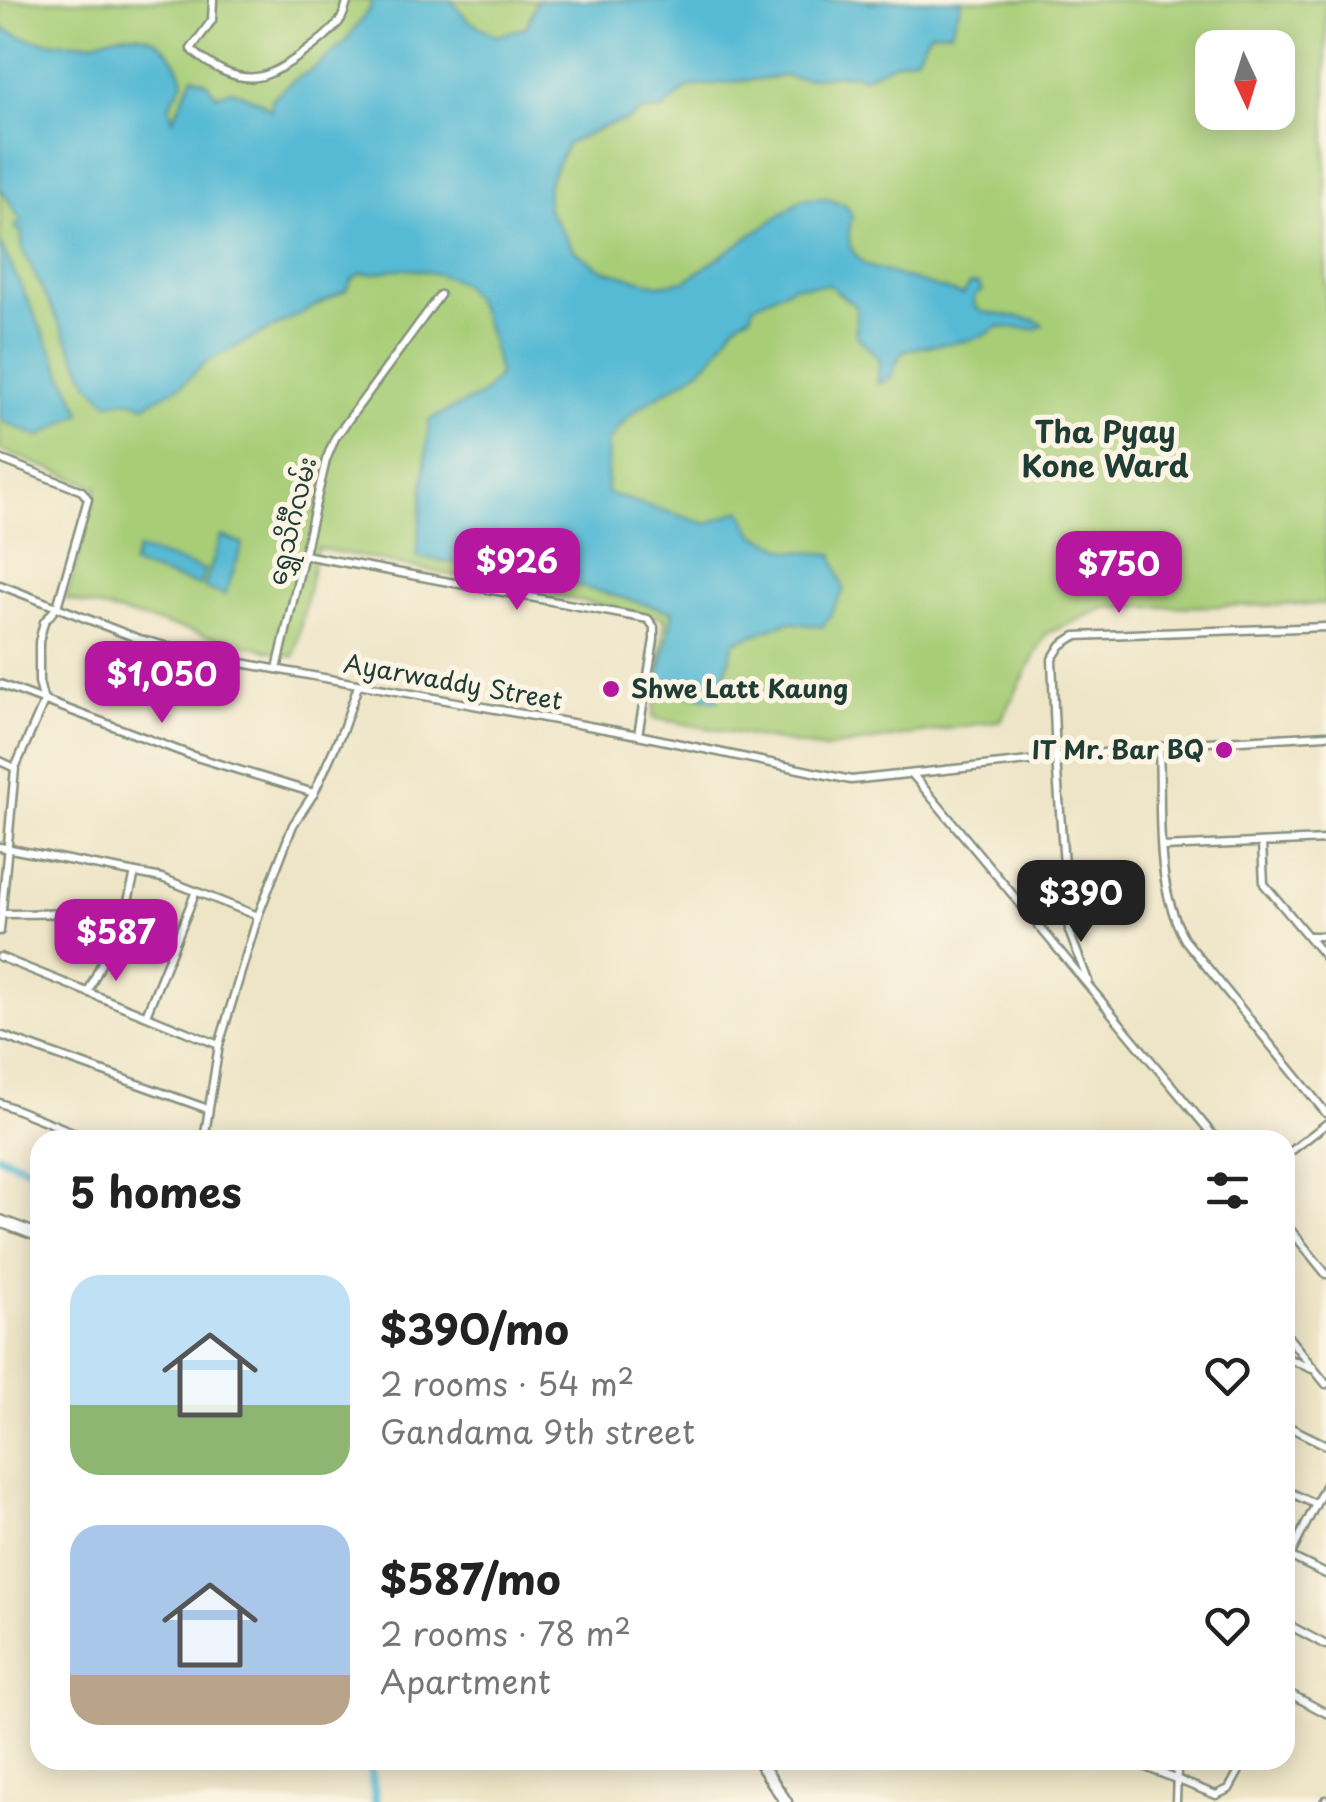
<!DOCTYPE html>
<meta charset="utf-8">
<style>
body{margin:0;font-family:"Playpen Sans","Noto Sans Myanmar",sans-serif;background:#f2f2f2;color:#222;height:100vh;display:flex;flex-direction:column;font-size:38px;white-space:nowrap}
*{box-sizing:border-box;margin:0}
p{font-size:32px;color:#767676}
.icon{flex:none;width:55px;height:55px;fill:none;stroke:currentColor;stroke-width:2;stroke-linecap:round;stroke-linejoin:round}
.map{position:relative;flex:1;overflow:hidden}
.side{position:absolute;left:30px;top:1130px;width:1265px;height:640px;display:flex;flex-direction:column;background:#fff;border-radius:30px;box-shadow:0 5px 25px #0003}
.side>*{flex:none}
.needle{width:65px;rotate:176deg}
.fabs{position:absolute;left:1195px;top:30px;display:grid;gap:20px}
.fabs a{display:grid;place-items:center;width:100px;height:100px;border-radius:20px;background:#fff;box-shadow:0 5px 25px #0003;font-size:50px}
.price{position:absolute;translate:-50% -85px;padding:0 22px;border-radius:20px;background:#b5179e;color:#fff;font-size:32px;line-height:65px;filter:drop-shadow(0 2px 5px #0008)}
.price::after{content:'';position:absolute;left:50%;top:60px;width:30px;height:22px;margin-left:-15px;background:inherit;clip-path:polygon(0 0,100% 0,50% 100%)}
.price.selected{background:#222;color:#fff}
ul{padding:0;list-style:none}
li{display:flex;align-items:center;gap:30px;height:250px;padding:0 40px}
li span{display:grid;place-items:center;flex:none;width:280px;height:200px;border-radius:30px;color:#555}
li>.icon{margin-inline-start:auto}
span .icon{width:120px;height:120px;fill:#fffc;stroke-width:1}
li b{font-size:42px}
h2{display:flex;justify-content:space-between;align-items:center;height:120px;padding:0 40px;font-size:42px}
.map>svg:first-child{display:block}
.green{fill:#a7cd77;stroke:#638556;stroke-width:2.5;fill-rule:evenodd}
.water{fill:#56bad4;stroke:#3a7c84;stroke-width:2.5}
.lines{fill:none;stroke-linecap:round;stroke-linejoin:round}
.canal{stroke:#56bad4;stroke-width:9}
.street-casing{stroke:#86917e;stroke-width:11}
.primary-casing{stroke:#86917e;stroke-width:15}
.street{stroke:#fff;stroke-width:6}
.primary{stroke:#fff;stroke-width:10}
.poi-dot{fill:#b5179e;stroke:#fcf5e5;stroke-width:4}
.labels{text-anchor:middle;stroke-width:10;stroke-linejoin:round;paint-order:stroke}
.street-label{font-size:25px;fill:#1f3d34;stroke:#fcf5e5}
.poi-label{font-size:25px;font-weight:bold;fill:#1f3d34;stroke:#fcf5e5;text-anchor:start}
.quarter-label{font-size:30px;font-weight:bold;fill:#1f3d34;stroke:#fcf5e5}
</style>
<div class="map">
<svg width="1326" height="1802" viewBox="0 0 1326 1802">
<rect width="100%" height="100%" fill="#fcf5e5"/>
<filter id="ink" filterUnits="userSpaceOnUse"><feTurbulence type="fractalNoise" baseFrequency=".01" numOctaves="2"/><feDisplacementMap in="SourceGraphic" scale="20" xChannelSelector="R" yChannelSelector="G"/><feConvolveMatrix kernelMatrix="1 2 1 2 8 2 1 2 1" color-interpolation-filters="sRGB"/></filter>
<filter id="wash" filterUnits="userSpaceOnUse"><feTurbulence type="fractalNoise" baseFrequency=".0048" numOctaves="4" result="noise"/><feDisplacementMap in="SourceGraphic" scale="40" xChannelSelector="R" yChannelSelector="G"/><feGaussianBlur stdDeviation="2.25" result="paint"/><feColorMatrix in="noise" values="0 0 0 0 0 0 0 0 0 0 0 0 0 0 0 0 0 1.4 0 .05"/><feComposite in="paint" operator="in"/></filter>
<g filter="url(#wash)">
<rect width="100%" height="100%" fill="#eee5c7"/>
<path class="green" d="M 0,0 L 1326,0 L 1326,604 L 1104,608 L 1046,634 L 1001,720 L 823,749 L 653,718 L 665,618 L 317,548 L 294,657 L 66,599 L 97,487 L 0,450 ZM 1212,48 L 1278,48 L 1278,112 L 1212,112 Z"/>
<g class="water">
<path d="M 372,0 L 451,0 L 468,20 L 497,36 L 526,27 L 537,0 L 868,0 L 870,3 L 883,0 L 962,0 L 951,31 L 930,32 L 916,57 C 890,61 885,69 863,77 C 839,68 810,84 786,76 L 689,87 L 663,110 L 641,112 L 626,121 L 608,125 L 567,144 L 548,183 L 547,208 L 574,250 L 601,269 L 658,285 L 685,281 L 803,199 L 824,198 L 846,205 L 852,216 C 846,239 847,251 867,266 L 963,295 L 970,284 L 979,284 L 982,291 L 974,296 L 975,306 L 982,312 L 1035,320 L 1043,325 L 1036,329 L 998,327 C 975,344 950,342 922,347 C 919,348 909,349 906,350 C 890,360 900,381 877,383 L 880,360 L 856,335 L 856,307 L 829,285 L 793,286 L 754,305 L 751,315 C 732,320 727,339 716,353 C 694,381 660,391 634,412 C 624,420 616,432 608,442 L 607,493 L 707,524 L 741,510 L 754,534 L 790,551 L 833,554 L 844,590 L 823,627 L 789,622 L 734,642 L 718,701 L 657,687 L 673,612 L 546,577 L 417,557 L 429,420 L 482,395 L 499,375 C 494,348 482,300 460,283 C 449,275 420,270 407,269 C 391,267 377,276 361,273 L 352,279 L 346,290 L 205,363 L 182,385 L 145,405 L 127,400 L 108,403 L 89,383 L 23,251 L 21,230 L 16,230 L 15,225 L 22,222 L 0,187 L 0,26 C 24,43 63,44 91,42 C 99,41 106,38 113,36 C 151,28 170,45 184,80 L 169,106 L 173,119 L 193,76 L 206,82 L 216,95 L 232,90 L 261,102 L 271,110 L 271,99 L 291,82 L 316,67 L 345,42 L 370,8 Z"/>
<polygon points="0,243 82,413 39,437 0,420"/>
<polygon points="221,536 243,544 225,595 204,588"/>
<polygon points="138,549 205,570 199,586 132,565"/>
</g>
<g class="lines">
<g class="canal">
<polyline points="0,1156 40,1172"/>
<polyline points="369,1760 376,1802"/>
</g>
</g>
</g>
<g filter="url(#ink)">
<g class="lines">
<g class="street-casing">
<g id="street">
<path d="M 213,0 L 212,20 L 191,49 C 208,65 237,83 262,76 C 284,70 325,39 339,22 C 344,16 345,7 348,0"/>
<polyline points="0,459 82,491 88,499 57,607 44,622 39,642 39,682 44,702 15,768 0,931"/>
<polyline points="304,555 648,619 654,627 654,640 638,735"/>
<polyline points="0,585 139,639 203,656 638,735 851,780 1207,742 1326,735"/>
<polyline points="277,669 326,460 335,438 440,295"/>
<polyline points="0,684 196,757 314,793"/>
<path d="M 1159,748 C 1162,811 1153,883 1185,940 L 1326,1113"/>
<polyline points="0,761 15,768"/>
<polyline points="913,775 1217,1140"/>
<polyline points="1262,843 1264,884 1326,958"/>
<polyline points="0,847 162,878 258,916"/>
<polyline points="1163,847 1326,840"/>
<polyline points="4,914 125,913"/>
<polyline points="1309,936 1326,936"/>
<polyline points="0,957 219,1045"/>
<polyline points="1088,981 1069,931 1056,759 1052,659 1061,645 1075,636 1326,627"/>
<polyline points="88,992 125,913 135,873"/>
<polyline points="146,1015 196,891"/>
<polyline points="0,1035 208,1109"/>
<polyline points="0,1103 93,1140"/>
<polyline points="204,1140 219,1045 258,916 293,825 314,793 343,729 358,686"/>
<polyline points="1285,1156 1326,1124"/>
<polyline points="1285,1223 1326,1274"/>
<polyline points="1285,1240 1298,1238"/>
<polyline points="1285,1333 1326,1384"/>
<polyline points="1285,1357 1312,1369"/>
<polyline points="1285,1425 1326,1445"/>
<polyline points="1285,1490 1315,1504"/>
<polyline points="1285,1554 1326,1574"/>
<polyline points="1285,1566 1326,1484"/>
<polyline points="1285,1623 1326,1645"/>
<polyline points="1285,1691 1326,1713"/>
<polyline points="1128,1760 1216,1795 1229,1789 1245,1760"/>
<polyline points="1176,1802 1177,1770 1181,1760"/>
<polyline points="1324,1802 1326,1800"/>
</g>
</g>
<g class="primary-casing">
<g id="primary">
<polyline points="0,1221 40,1236"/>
<polyline points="758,1760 786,1802"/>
</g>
</g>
<use href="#street" class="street"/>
<use href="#primary" class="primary"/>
</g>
</g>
<g class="poi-dot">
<circle cx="611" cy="689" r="10"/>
<circle cx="1224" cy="750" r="10"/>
</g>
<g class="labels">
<g class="street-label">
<text transform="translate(292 521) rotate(-76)" y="9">ရွှေသိင်္ဂီလမ်း</text>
<text transform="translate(453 682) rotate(10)" y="9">Ayarwaddy Street</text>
</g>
<g class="poi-label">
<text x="631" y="698">Shwe Latt Kaung</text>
<text x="1204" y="759" text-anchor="end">IT Mr. Bar BQ</text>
</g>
<g class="quarter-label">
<text x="1105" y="443">Tha Pyay<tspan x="1105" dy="34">Kone Ward</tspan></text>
</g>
</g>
</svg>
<div class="fabs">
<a><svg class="needle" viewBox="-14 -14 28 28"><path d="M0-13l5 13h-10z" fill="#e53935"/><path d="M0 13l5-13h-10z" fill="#767676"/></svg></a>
</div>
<b class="price" style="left:517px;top:613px">$926</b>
<b class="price" style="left:1119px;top:616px">$750</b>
<b class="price" style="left:162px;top:726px">$1,050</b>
<b class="price selected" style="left:1081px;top:945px">$390</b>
<b class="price" style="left:116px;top:984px">$587</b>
<section class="side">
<h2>5 homes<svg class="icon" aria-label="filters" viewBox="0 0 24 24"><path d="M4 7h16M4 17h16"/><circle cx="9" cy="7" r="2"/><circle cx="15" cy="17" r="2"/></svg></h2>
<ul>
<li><span style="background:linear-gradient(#bfe0f5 65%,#8fb573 0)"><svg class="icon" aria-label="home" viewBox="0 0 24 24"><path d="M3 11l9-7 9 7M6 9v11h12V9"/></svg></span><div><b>$390/mo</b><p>2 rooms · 54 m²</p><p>Gandama 9th street</p></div><svg class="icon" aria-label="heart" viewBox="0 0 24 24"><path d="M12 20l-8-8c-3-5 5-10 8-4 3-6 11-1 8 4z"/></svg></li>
<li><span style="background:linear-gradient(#a9c7e8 75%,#b9a48a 0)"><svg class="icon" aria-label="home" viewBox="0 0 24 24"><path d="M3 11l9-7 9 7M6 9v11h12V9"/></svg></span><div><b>$587/mo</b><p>2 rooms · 78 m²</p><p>Apartment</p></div><svg class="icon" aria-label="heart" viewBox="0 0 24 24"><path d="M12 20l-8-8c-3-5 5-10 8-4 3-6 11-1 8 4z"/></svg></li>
</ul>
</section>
</div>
